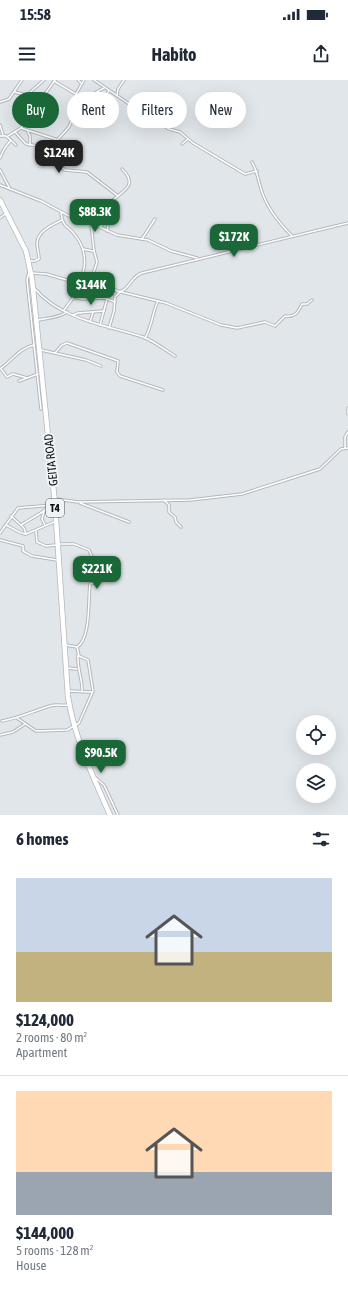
<!DOCTYPE html>
<meta charset="utf-8">
<style>
body{margin:0;font-family:"Asap Condensed",sans-serif;background:#f6f6f7;color:#1f2937;height:100vh;display:flex;flex-direction:column;font-size:15px;white-space:nowrap}
*{box-sizing:border-box;margin:0}
p{font-size:13px;color:#747a83}
.icon{flex:none;width:22px;height:22px;fill:none;stroke:currentColor;stroke-width:2;stroke-linecap:round;stroke-linejoin:round}
.map{position:relative;height:735px;overflow:hidden}
.panel{display:flex;flex-direction:column;background:#fff;flex:1}
.panel>*{flex:none}
.banner{position:absolute;left:12px;top:12px;width:324px;height:36px;display:flex;gap:8px}
.fabs{position:absolute;left:296px;top:635px;display:grid;gap:8px}
.fabs a{display:grid;place-items:center;width:40px;height:40px;border-radius:50%;background:#fff;box-shadow:0 4px 16px #0002;font-size:20px}
.price{position:absolute;translate:-50% -34px;padding:0 9px;border-radius:8px;background:#1a6838;color:#fff;font-size:13px;line-height:26px;filter:drop-shadow(0 1px 2px #0008)}
.price::after{content:'';position:absolute;left:50%;top:24px;width:12px;height:9px;margin-left:-6px;background:inherit;clip-path:polygon(0 0,100% 0,50% 100%)}
.price.current{background:#222;color:#fff}
ul{padding:0;list-style:none}
li{display:grid;align-content:center;gap:8px;height:212px;padding:0 16px}
li+li{border-top:1px solid #e0e1e3}
li span{display:grid;place-items:center;height:124px;border-radius:0px;color:#555}
li>.icon{margin-inline-start:auto}
span .icon{width:72px;height:72px;fill:#fffc;stroke-width:1}
li b{font-size:17px}
h2{display:flex;justify-content:space-between;align-items:center;height:48px;padding:0 16px;font-size:17px}
.tag{padding:0 14px;border-radius:18px;background:#fff;box-shadow:0 4px 16px #0002;font-size:14px;line-height:36px}
.tag.current{background:#1a6838;color:#fff}
.status{display:flex;justify-content:space-between;align-items:center;height:28px;padding:0 20px;background:#fff;direction:ltr}
.status svg{height:11px;fill:currentColor}
header{display:flex;justify-content:space-between;align-items:center;height:52px;padding:0 16px;background:#fff;font-size:18px;font-weight:700}
.map>svg:first-child{display:block}
.lines{fill:none;stroke-linecap:round;stroke-linejoin:round}
.street-casing{stroke:#b4b8bc;stroke-width:3.5}
.highway-casing{stroke:#b4b8bc;stroke-width:6}
.street{stroke:#fff;stroke-width:1.5}
.highway{stroke:#fff;stroke-width:4.5}
.labels{text-anchor:middle;stroke-width:4;stroke-linejoin:round;paint-order:stroke}
.shield{fill:#eef3f7;stroke:#4f5153;stroke-width:1}
.shield-label{font-size:11px;font-weight:bold;fill:#0b0c0d}
.street-label{font-size:12px;fill:#0b0c0d;stroke:#eef3f7}
</style>
<div class="status"><b>15:58</b><svg viewBox="0 0 49 12"><path d="M0 12V9h3v3zM5 12V6h3v6zM10 12V3h3v9zM15 12V0h3v12zM26 1h20v11H26zM47 4h2v5h-2z"/></svg></div>
<header><svg class="icon" aria-label="menu" viewBox="0 0 24 24"><path d="M4 6h16M4 12h16M4 18h16"/></svg>Habito<svg class="icon" aria-label="share" viewBox="0 0 24 24"><path d="M12 15V3M7 8l5-5 5 5M5 13v7h14v-7"/></svg></header>
<div class="map">
<svg width="348" height="735" viewBox="0 0 348 735">
<rect width="100%" height="100%" fill="#e1e6ea"/>
<g class="lines">
<g class="street-casing">
<g id="street">
<polyline points="78,0 82,4"/>
<polyline points="94,0 138,30 169,49 180,52 193,63 245,94 257,91"/>
<polyline points="54,1 84,19 104,8"/>
<polyline points="14,12 27,15 44,0"/>
<polyline points="97,12 99,20"/>
<polyline points="76,14 84,0"/>
<polyline points="91,15 92,23"/>
<polyline points="117,15 118,9 124,0"/>
<polyline points="79,20 85,28"/>
<polyline points="0,22 9,19 22,0"/>
<polyline points="76,28 81,30 105,18 109,10"/>
<polyline points="0,45 3,55"/>
<polyline points="21,48 58,60"/>
<polyline points="27,50 30,56 30,65"/>
<polyline points="15,52 26,64 38,66 65,90 87,92 118,116"/>
<polyline points="0,56 6,56 16,65"/>
<polyline points="8,56 21,48 55,0"/>
<polyline points="182,64 188,59"/>
<polyline points="0,78 4,69 11,60"/>
<polyline points="51,78 50,68 69,47 81,18"/>
<path d="M 252,82 C 257,91 258,99 261,109 C 266,126 279,143 292,156"/>
<polyline points="0,90 10,109"/>
<polyline points="0,105 41,121 69,136 91,143 117,155 148,160 171,171 197,178"/>
<path d="M 61,132 C 63,149 67,144 75,155 C 85,167 88,185 80,199"/>
<polyline points="0,138 5,134"/>
<polyline points="95,140 102,144 101,147"/>
<path d="M 90,143 C 94,141 100,138 103,134 C 107,130 108,124 112,121 C 123,110 139,106 122,89"/>
<polyline points="91,144 94,171 97,182 91,201"/>
<polyline points="107,151 108,146"/>
<polyline points="142,159 155,139"/>
<polyline points="83,169 93,171"/>
<path d="M 30,181 L 35,181 L 39,179 C 39,174 37,168 37,163 C 38,150 53,145 62,140"/>
<polyline points="29,192 27,200 41,329"/>
<path d="M 31,193 L 46,194 L 67,200 L 80,199 L 105,203 L 117,211 L 166,223 L 221,245 L 237,248 L 265,242 L 275,246 L 285,236 C 295,238 298,232 302,224 L 307,224 L 312,220"/>
<polyline points="73,200 80,208 77,218"/>
<path d="M 35,209 C 62,240 106,245 143,257 C 154,261 165,270 175,276"/>
<path d="M 122,211 C 131,206 132,196 142,193 L 348,143"/>
<polyline points="72,216 82,219 105,218 115,222"/>
<polyline points="98,218 100,203"/>
<polyline points="64,230 73,218 70,200"/>
<polyline points="73,235 78,233 104,231"/>
<path d="M 38,240 C 48,238 58,238 67,232"/>
<polyline points="90,242 93,232"/>
<polyline points="100,245 107,219"/>
<polyline points="109,248 114,231 115,217 121,211"/>
<path d="M 145,258 C 152,247 152,233 158,221"/>
<polyline points="41,270 86,280 101,286"/>
<polyline points="55,273 62,265 67,263 118,281 117,292 120,296 163,310"/>
<path d="M 0,289 C 13,280 19,268 34,265"/>
<polyline points="1,289 7,297 13,294 27,298"/>
<polyline points="19,301 38,294"/>
<polyline points="348,328 348,334"/>
<polyline points="345,368 345,357 348,352"/>
<polyline points="56,419 78,422 190,420 242,414 320,389 341,369 348,368"/>
<polyline points="164,420 169,425 169,432 175,437 176,442 181,447"/>
<polyline points="80,423 129,442"/>
<polyline points="44,431 42,439 45,445"/>
<polyline points="11,436 24,448 26,454"/>
<polyline points="6,445 21,453 26,454 54,442"/>
<polyline points="21,445 44,431 48,426"/>
<polyline points="36,451 37,462 46,466 56,465"/>
<polyline points="0,453 18,428 53,425"/>
<polyline points="0,460 23,466 23,471 32,476 57,480"/>
<path d="M 59,464 L 74,464 L 89,470 L 100,495 L 98,502 L 90,504 C 88,519 91,559 77,567 L 66,565"/>
<path d="M 78,575 C 77,590 83,600 82,612"/>
<polyline points="67,588 77,589"/>
<polyline points="68,611 92,612"/>
<polyline points="17,638 36,651 67,650 79,643 93,611 88,580 79,576 77,567"/>
<path d="M 2,641 C 19,638 33,631 50,626 C 56,624 63,626 69,625"/>
<polyline points="0,655 13,652 25,644"/>
<polyline points="96,698 104,705 118,735"/>
</g>
</g>
<g class="highway-casing">
<path id="highway" d="M 0,120 L 26,171 L 32,199 L 55,424 L 68,617 C 75,660 93,696 110,735"/>
</g>
<use href="#street" class="street"/>
<use href="#highway" class="highway"/>
</g>
<g class="labels">
<rect class="shield" x="46" y="419" width="18" height="18" rx="3"/>
<g class="shield-label">
<text x="55" y="432">T4</text>
</g>
<g class="street-label">
<text transform="translate(51 380) rotate(-96)" y="4">GEITA ROAD</text>
</g>
</g>
</svg>
<div class="fabs">
<a><svg class="icon" aria-label="locate" viewBox="0 0 24 24"><circle cx="12" cy="12" r="6"/><path d="M12 2v4M12 18v4M2 12h4M18 12h4"/></svg></a>
<a><svg class="icon" aria-label="layers" viewBox="0 0 24 24"><path d="M12 4l9 5-9 5-9-5zM3 14l9 5 9-5"/></svg></a>
</div>
<b class="price current" style="left:59px;top:94px">$124K</b>
<b class="price" style="left:95px;top:153px">$88.3K</b>
<b class="price" style="left:234px;top:178px">$172K</b>
<b class="price" style="left:91px;top:226px">$144K</b>
<b class="price" style="left:97px;top:510px">$221K</b>
<b class="price" style="left:101px;top:694px">$90.5K</b>
<div class="banner">
<a class="tag current">Buy</a>
<a class="tag">Rent</a>
<a class="tag">Filters</a>
<a class="tag">New</a>
</div>
</div>
<section class="panel">
<h2>6 homes<svg class="icon" aria-label="filters" viewBox="0 0 24 24"><path d="M4 7h16M4 17h16"/><circle cx="9" cy="7" r="2"/><circle cx="15" cy="17" r="2"/></svg></h2>
<ul>
<li><span style="background:linear-gradient(#c9d6e8 60%,#c2b280 0)"><svg class="icon" aria-label="home" viewBox="0 0 24 24"><path d="M3 11l9-7 9 7M6 9v11h12V9"/></svg></span><div><b>$124,000</b><p>2 rooms · 80 m²</p><p>Apartment</p></div></li>
<li><span style="background:linear-gradient(#ffd9b3 65%,#9aa5b1 0)"><svg class="icon" aria-label="home" viewBox="0 0 24 24"><path d="M3 11l9-7 9 7M6 9v11h12V9"/></svg></span><div><b>$144,000</b><p>5 rooms · 128 m²</p><p>House</p></div></li>
</ul>
</section>
